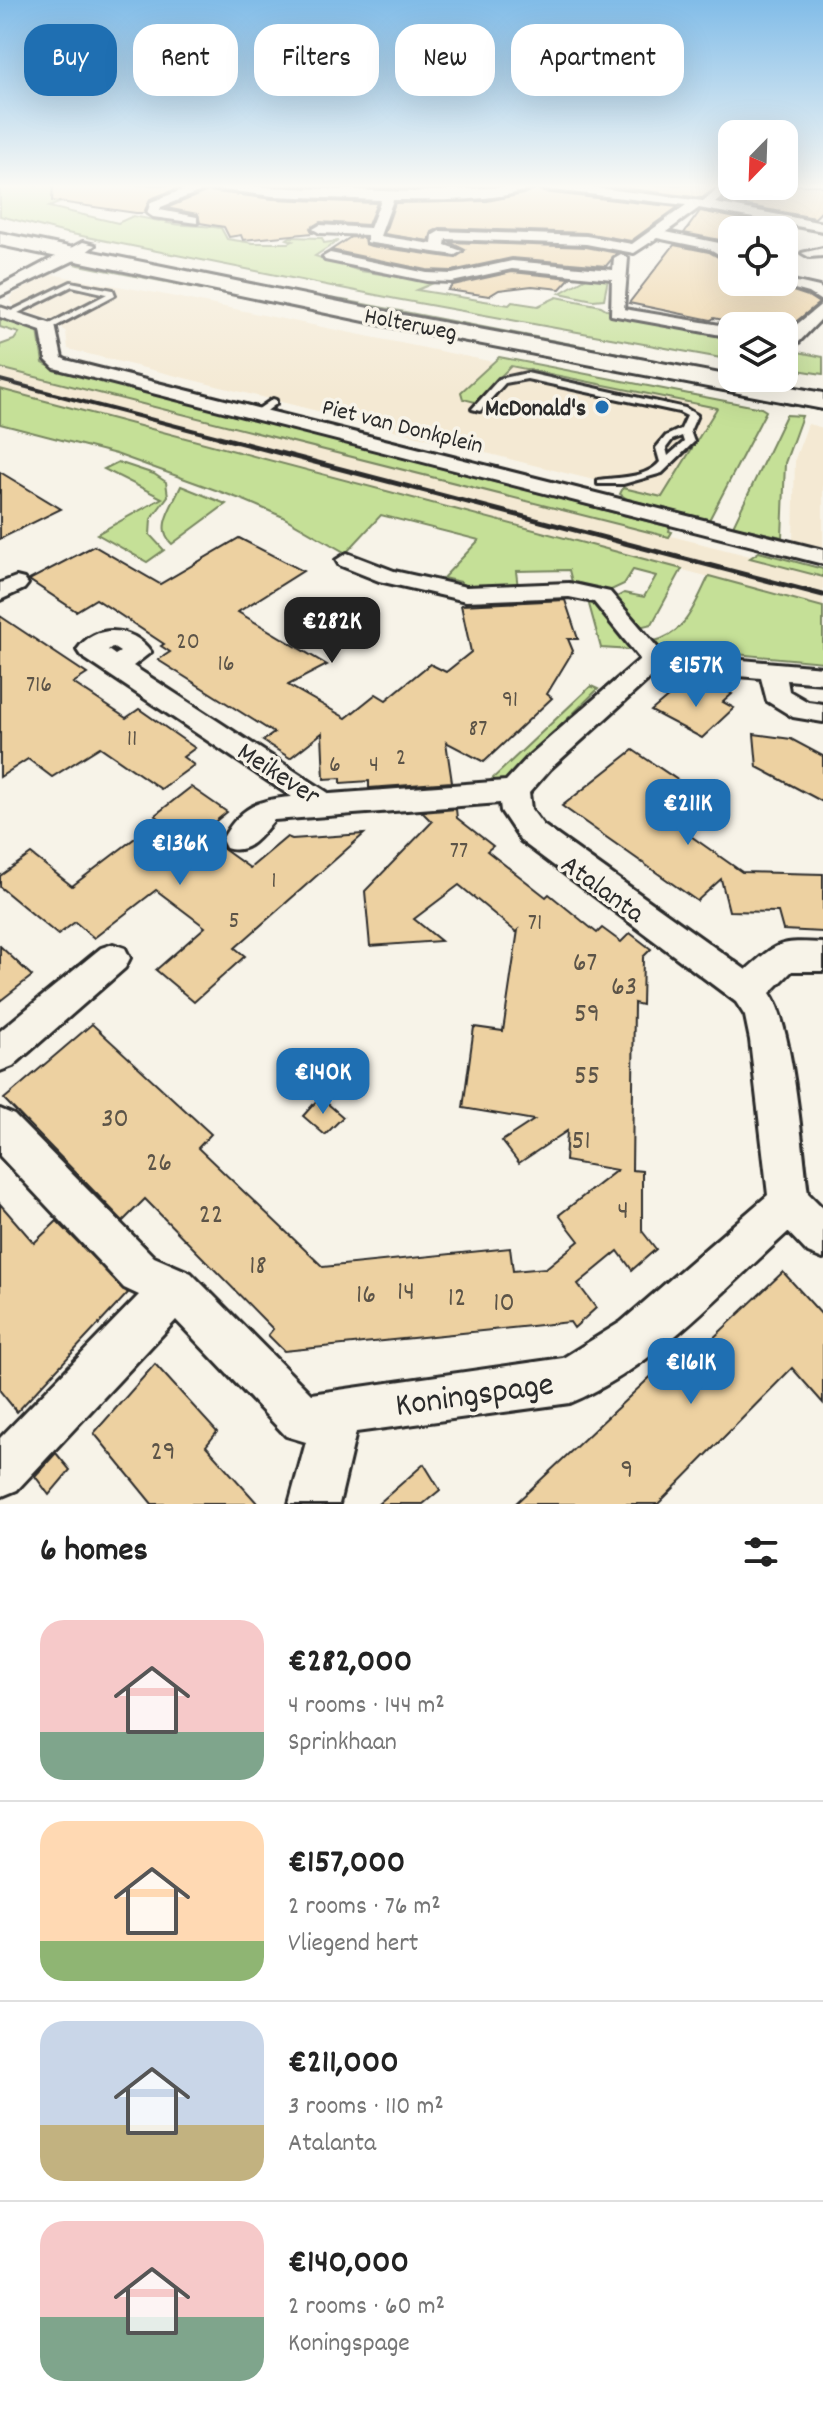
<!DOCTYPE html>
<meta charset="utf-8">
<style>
body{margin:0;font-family:Dekko,sans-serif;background:#f6f6f6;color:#222;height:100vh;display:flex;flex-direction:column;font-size:30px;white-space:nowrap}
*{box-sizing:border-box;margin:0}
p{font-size:26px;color:#767676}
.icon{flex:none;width:44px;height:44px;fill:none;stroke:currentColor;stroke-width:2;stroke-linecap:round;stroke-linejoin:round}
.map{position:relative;height:1504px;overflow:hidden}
.details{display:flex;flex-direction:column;background:#fff;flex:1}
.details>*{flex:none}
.hud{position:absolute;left:24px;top:24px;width:776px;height:72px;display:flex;gap:16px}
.needle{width:52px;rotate:203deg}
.buttons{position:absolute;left:718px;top:120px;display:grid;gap:16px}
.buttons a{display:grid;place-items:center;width:80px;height:80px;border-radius:16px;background:#fff;box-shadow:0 8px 32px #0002;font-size:40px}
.price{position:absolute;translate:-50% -68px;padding:0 18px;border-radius:16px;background:#1f6fb2;color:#fff;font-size:26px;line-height:52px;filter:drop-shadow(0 2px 4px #0008)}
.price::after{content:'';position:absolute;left:50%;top:48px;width:24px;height:18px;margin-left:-12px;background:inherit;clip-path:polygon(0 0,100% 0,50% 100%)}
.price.active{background:#222;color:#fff}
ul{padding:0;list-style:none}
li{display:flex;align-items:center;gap:24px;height:200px;padding:0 40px}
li+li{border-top:2px solid #e0e0e0}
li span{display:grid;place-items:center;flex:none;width:224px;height:160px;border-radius:24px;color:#555}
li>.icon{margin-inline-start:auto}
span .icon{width:96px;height:96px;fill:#fffc;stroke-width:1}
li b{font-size:34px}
h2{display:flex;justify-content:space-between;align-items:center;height:96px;padding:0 40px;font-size:34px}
.tag{padding:0 28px;border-radius:24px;background:#fff;box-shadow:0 8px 32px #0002;font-size:28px;line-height:72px}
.tag.active{background:#1f6fb2;color:#fff}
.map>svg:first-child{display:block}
.built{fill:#f4e9d3}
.green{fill:#c5e097;stroke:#788661;stroke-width:2}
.building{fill:#edd1a1;stroke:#2b2b2b;stroke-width:2}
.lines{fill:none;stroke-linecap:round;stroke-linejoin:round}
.lane-casing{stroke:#2b2b2b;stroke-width:6}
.street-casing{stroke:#2b2b2b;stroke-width:6}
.primary-casing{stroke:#2b2b2b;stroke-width:6}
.lane{fill:#f7f3e8;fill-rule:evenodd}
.street{fill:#f7f3e8;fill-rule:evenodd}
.primary{fill:#f7f3e8;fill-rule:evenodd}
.rail-far1{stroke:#2b2b2b;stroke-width:4}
.rail{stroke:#2b2b2b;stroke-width:5}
.poi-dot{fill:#1f6fb2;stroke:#f7f3e8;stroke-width:3}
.labels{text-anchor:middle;stroke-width:7;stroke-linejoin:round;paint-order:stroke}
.far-street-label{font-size:24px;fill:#2b2b2b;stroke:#f7f3e8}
.far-poi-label{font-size:24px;font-weight:bold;fill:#2b2b2b;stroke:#f7f3e8;text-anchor:end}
.number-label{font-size:24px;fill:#5c5448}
.street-label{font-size:28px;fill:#2b2b2b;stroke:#f7f3e8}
.near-number-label{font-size:28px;fill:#5c5448}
.near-street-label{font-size:34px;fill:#2b2b2b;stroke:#f7f3e8}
</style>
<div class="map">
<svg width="823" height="1504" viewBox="0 0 823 1504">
<rect width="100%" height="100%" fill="#f7f3e8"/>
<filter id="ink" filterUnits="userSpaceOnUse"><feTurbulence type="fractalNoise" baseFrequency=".0125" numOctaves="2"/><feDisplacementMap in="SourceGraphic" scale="16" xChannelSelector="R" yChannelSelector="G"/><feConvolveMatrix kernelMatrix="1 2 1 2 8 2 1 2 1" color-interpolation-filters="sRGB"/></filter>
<g filter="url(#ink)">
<g class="built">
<polygon points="50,274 151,292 718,408 662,497 68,349 66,332 57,322 16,308 9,300 14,294"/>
<polygon points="0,360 672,532 671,536 750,556 759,552 823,569 823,607 0,389"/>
<polygon points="808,424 823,428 823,548 793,540 795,459"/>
</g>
<g class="green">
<path d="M 0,185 L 51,185 L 83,193 L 49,207 L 118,223 L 133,216 L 159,221 L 171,219 L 167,223 C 185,226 201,225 221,228 L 227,239 L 253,243 L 289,243 L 293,241 L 287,239 L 290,237 L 322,238 L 324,243 L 338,241 L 315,256 L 360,271 L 436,282 L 417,290 L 509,305 L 512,302 L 538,306 L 557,297 L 601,306 L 620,318 L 732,336 L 732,360 L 396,299 L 62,232 L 0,216 Z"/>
<polygon points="74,264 96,264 161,281 191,283 823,407 823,411"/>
<polygon points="592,275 608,279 604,299 593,300 560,293"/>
<path d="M 291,293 L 343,300 L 732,375 C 585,348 437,324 291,293 Z"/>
<polygon points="0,317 38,331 43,363 55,369 670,527 669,531 672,532 669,537 0,368 0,345 14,340 19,333 0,327"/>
<polygon points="784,349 823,357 823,374 784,368"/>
<polygon points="499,357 761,408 766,411 709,520 627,499 620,494 623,488 662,497 717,408 511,366 475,402 463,399 461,392"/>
<polygon points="0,389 682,569 652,624 639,627 615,598 624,593 644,597 656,576 633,570 624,584 607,592 572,582 569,570 516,571 518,588 459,588 461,582 443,578 479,540 381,515 346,553 281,516 246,501 116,454 0,424"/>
<polygon points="786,415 802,416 785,463 782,537 733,526"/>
<polygon points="118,462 154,474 166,482 168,496 151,519 150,535 164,550 147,562 97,534 162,498 104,469"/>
<path d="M 181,486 L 226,504 L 172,544 C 154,528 173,505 181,486 Z"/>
<polygon points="759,552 823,569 823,577 750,558"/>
<path d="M 709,576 L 823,607 L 823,662 L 671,648 L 670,654 L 659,651 L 651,642 C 685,636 695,604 709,576 Z"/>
<polygon points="587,597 599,605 633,650 601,648"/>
<polygon points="591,686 598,689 501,784 494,784 491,780"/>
</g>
<g class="building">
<polygon points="53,185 187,185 150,199 144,213 136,213 52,201"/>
<polygon points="289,185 483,185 414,189"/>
<polygon points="598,185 720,185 702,198"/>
<polygon points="819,185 823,187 823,210 815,218 722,201 738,186"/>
<polygon points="536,188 543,192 678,207 631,241 586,233 440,228 432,232 429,241 384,234 395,203 487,201 523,194"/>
<polygon points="208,191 273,199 377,203 368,225 320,222 310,228 313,233 243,240 241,235 229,237 224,227 200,223 198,214 166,208"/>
<polygon points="700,211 794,229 732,230 732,248 720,240 684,233"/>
<polygon points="351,237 364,238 365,244 371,246 455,258 465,250 449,242 586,247 617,253 606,266 512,258 452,271 427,270 331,250"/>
<polygon points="674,245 709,252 732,265 732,282 766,282 808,296 819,303 787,329 752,326 714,318 711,320 629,303"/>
<polygon points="512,272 570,278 560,289 532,286 499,290 489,296 448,290 453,285"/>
<polygon points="0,472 61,509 0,539"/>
<polygon points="239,538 303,571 238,612 327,665 288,685 346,718 376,694 386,700 430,664 446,672 471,652 461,605 565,600 578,639 568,639 573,651 547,694 552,698 484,762 446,742 452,782 369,788 369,781 341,783 341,778 324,779 322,733 290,758 263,741 274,733 158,660 170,652 161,646 164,644 96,599 76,611 29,580 94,546 160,584"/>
<polygon points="0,616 87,674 73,683 126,718 139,709 195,748 183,757 194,765 161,789 100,747 52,777 28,759 0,777"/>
<polygon points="708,682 732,694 723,702 734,708 702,738 651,711 676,690 690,697"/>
<polygon points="754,734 791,739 823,756 823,802 757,767"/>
<polygon points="633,750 679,781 651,808 742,872 823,874 823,932 783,930 778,912 729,911 721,879 697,901 562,806"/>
<polygon points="191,787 227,812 201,833 250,868 287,837 292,839 364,834 235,948 245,956 194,1002 156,970 205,927 156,890 94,938 75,922 58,935 0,887 0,876 31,854 72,886 160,819 155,815"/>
<polygon points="456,809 457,818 493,846 487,851 546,897 549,894 597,933 602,928 621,942 630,933 651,949 643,957 642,1005 634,1003 632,1170 642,1171 642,1231 656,1249 632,1270 618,1251 578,1284 596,1308 574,1328 570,1322 284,1351 268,1335 273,1329 145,1199 123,1221 4,1099 92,1024 211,1134 198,1148 323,1267 510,1248 513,1271 546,1268 579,1241 559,1215 617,1170 565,1161 567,1131 519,1163 502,1141 534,1120 463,1108 474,1027 503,1031 518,930 516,932 459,885 414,919 441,941 370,946 365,891 432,822 422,812"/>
<polygon points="0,946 32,976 0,1001"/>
<polygon points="320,1097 343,1117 325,1135 303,1116"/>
<polygon points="0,1204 34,1243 57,1221 128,1293 17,1412 0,1391"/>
<polygon points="783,1272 823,1316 823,1403 792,1368 658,1504 515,1504 678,1351 687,1363"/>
<polygon points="155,1364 217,1432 206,1446 258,1504 152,1504 94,1433"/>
<polygon points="56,1453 70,1470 49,1495 35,1476"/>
<polygon points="424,1464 440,1490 423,1504 378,1504"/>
</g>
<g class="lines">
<g class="lane-casing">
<g id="lane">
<polygon points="71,282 113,290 115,295 49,330 45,328 46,326 107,294 72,286 12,316 5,314"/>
<path d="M 527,373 L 685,408 L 697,415 L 690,431 L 694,442 L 662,473 L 623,484 L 598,484 L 598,480 C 618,477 646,479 660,462 L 656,448 L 666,436 L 681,429 L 687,416 L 679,412 L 527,379 L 505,383 L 480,411 L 472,409 L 499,379 ZM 682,436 L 684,442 L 668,456 L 666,448 L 672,440 Z"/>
<polygon points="273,399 276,400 276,404 260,416 254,416 254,412"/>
</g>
</g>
<g class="street-casing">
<g id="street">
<path d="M 195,185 L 414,192 L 535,185 C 508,203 426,200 393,200 L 380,236 L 432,244 L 433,235 L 440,231 L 586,236 L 632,244 L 686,205 L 543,189 L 537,185 L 574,185 L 703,201 C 714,192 722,183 735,186 L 715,203 L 823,223 L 823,231 L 699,208 L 666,232 L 719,243 L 732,252 L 732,262 L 710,249 L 657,238 L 634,253 L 586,244 L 446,239 L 445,245 L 462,251 L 455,255 L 372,243 L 367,242 L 367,235 L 320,233 L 313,229 L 320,225 L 370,228 L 381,200 L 273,196 L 208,188 L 161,207 L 160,210 L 197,217 L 197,223 L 153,217 L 147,213 L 151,202 Z"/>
<polygon points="83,242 95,245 79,258 0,296 0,286"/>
<polygon points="823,248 823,256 809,257 802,253"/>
<polygon points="330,253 427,273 452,274 512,261 613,270 614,258 621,254 628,258 624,309 732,327 732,337 611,315 612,279 512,269 452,282 427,281 325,260 323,257"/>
<polygon points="784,279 819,287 823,290 823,302 809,293 769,282 784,282"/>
<polygon points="823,303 823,317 797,344 784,345 784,335"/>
<polygon points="0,307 55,325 62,358 66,360 823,550 823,564 54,368 46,360 41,331 0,317"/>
<path d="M 347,553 L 394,571 L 466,587 L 569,583 L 610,592 L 662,653 L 823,667 L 823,683 L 787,680 L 789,691 L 808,702 L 823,704 L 823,722 L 793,717 L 767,701 L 761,678 L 660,669 L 550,769 L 529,793 L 531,809 L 543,825 L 746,970 C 779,941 779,941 823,943 L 823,971 L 792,971 L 770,993 C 793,1025 802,1148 808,1193 L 823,1208 L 823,1259 L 808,1253 L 788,1232 C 721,1292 655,1368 570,1403 L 356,1432 L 339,1504 L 289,1504 L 306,1442 L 286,1436 L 176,1320 L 17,1490 L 0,1497 L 0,1438 L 139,1295 L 124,1288 L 0,1156 L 0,1109 L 14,1115 L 154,1257 L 191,1273 L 311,1394 L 563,1358 L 621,1322 L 768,1195 L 750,1040 L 745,1016 L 736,1002 L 521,841 L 501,811 L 500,803 L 274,820 C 260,836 249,855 226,848 L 222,840 C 239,808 258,799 292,797 L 81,656 L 77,650 C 95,623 133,626 151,652 L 133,666 L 330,794 L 506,781 L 530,755 L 640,659 L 594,602 L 569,597 L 466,601 L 379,581 L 339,565 L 336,560 ZM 112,647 L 120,652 L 115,655 L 108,650 Z"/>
<polygon points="16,577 24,579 28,584 24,589 0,600 0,583"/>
<polygon points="113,944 125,948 130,958 125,968 13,1066 0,1071 0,1031 101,948"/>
</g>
</g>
<g class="primary-casing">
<polygon id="primary" points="0,233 398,314 823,393 823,409 398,328 0,245"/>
</g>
<use href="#lane" class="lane"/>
<use href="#street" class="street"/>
<use href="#primary" class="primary"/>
<polyline class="rail-far1" points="0,380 226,439"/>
<polyline class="rail" points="219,437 823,595"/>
</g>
</g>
<linearGradient id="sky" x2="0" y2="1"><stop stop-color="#81bce8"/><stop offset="0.47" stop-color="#fbfaf5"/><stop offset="1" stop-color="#fbfaf5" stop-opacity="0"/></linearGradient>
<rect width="823" height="396" fill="url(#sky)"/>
<circle class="poi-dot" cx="602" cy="407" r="8"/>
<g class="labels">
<g class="far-street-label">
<text transform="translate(411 323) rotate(11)" y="8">Holterweg</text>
<text transform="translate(403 425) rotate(14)" y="8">Piet van Donkplein</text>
</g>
<g class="far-poi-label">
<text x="586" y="415">McDonald's</text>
</g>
<g class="number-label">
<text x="188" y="648">20</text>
<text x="226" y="670">16</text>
<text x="39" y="691">716</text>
<text x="510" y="706">91</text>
<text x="478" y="735">87</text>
<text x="132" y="745">11</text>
<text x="401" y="764">2</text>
<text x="335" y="771">6</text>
<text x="374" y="771">4</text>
<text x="459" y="857">77</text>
<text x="274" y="887">1</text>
<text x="234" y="927">5</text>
<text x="535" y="929">71</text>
</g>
<g class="street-label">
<text transform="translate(280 772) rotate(33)" y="10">Meikever</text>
<text transform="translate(604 887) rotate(36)" y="10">Atalanta</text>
</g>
<g class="near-number-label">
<text x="585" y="970">67</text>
<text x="624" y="994">63</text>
<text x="587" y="1021">59</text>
<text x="587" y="1083">55</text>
<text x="115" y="1126">30</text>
<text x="581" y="1148">51</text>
<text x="159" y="1170">26</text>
<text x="623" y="1218">4</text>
<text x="211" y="1222">22</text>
<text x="258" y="1273">18</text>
<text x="406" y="1299">14</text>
<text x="366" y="1302">16</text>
<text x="457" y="1305">12</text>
<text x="504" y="1310">10</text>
<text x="163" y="1459">29</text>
<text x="627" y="1477">9</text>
</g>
<g class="near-street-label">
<text transform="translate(474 1392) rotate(-8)" y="12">Koningspage</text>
</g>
</g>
</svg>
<div class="buttons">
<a><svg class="needle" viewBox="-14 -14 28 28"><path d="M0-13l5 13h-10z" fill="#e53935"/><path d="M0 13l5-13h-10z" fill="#767676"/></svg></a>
<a><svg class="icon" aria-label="locate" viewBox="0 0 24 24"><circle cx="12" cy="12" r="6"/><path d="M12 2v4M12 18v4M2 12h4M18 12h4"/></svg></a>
<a><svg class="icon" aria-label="layers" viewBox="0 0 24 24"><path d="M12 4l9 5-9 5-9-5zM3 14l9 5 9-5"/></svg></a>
</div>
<b class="price active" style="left:332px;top:665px">€282K</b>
<b class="price" style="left:696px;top:709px">€157K</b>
<b class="price" style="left:688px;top:847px">€211K</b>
<b class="price" style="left:180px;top:887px">€136K</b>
<b class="price" style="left:323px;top:1116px">€140K</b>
<b class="price" style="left:691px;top:1406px">€161K</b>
<div class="hud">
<a class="tag active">Buy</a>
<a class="tag">Rent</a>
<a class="tag">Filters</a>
<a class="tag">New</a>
<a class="tag">Apartment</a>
</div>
</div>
<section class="details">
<h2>6 homes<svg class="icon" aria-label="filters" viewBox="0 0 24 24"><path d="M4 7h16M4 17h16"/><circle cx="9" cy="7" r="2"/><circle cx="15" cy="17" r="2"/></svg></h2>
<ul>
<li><span style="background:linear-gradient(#f6c9c9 70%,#7fa58c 0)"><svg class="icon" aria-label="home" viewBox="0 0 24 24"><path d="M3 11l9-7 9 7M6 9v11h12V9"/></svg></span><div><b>€282,000</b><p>4 rooms · 144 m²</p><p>Sprinkhaan</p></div></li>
<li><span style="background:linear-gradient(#ffd9b3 75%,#8fb573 0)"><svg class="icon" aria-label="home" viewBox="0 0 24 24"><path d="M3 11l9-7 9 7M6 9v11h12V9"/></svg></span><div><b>€157,000</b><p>2 rooms · 76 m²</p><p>Vliegend hert</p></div></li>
<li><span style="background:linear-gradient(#c9d6e8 65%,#c2b280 0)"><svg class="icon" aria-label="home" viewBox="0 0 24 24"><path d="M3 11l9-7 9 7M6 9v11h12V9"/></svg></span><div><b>€211,000</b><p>3 rooms · 110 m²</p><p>Atalanta</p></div></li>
<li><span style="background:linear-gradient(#f6c9c9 60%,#7fa58c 0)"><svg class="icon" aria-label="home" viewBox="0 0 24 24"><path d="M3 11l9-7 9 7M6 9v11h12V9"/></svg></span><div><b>€140,000</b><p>2 rooms · 60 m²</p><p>Koningspage</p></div></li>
</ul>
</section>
